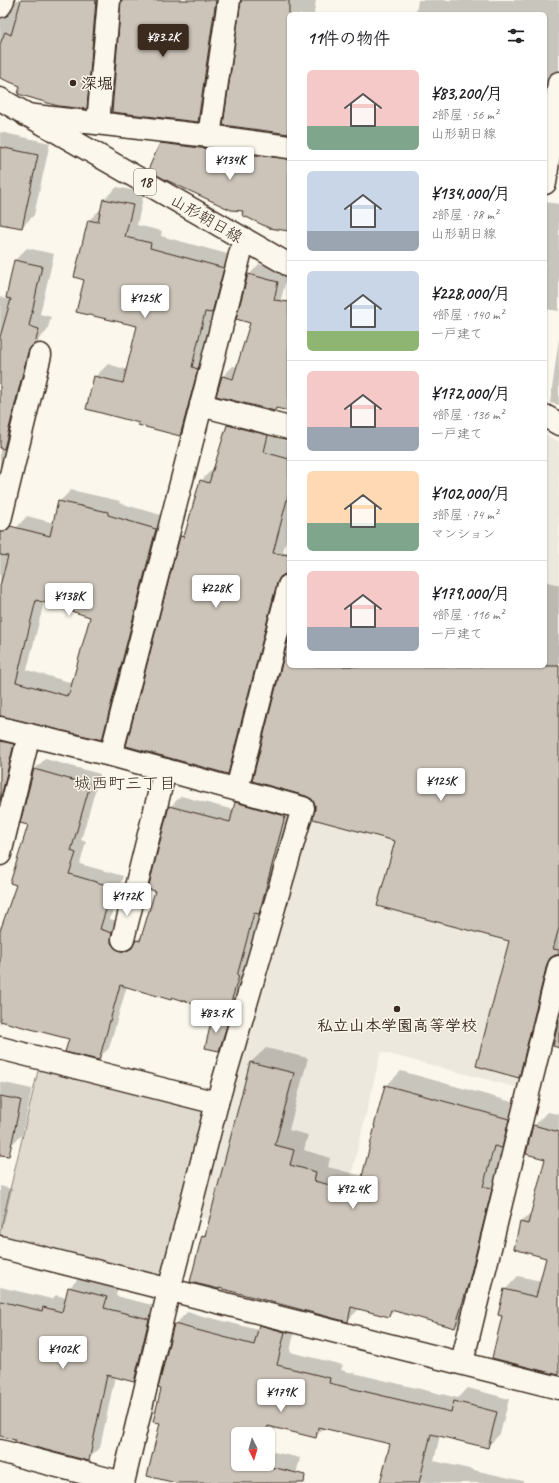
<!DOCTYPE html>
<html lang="ja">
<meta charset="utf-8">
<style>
body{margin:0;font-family:Caveat,"Klee One",sans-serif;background:#f6f6f6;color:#202124;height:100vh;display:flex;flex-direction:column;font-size:15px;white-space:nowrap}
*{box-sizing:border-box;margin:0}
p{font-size:13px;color:#757577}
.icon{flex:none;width:22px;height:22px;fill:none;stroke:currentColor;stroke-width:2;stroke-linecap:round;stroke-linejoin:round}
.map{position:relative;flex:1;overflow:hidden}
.details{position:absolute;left:287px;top:12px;width:260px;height:656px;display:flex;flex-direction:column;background:#fff;border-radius:6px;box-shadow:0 1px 3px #0004}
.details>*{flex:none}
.needle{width:26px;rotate:175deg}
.buttons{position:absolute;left:231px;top:1427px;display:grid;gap:8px}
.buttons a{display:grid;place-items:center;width:44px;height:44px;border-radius:6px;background:#fff;box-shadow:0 1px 3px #0004;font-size:20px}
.price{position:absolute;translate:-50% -34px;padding:0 9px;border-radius:4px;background:#fff;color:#222;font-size:13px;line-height:26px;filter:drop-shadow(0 1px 2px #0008)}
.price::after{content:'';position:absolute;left:50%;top:24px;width:12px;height:9px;margin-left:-6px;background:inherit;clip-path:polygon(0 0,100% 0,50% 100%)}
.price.selected{background:#3b2a1e;color:#fff}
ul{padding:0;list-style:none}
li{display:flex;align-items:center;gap:12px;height:100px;padding:0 20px}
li+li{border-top:1px solid #e0e0e0}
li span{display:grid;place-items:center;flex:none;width:112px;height:80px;border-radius:6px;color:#555}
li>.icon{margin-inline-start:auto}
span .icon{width:48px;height:48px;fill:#fffc;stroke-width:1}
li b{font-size:17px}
h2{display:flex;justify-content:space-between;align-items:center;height:48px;padding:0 20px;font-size:17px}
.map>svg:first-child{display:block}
.built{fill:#ede8dd}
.green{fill:#dfd9ce;stroke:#8d8276}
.shadow{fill:#0003;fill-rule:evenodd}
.building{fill:#ccc4b9;stroke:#3b2a1e;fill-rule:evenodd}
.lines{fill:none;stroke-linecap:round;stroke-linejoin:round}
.minor-casing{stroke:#3b2a1e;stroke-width:25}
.major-casing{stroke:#3b2a1e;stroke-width:25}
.minor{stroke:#fbf7ec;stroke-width:22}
.major{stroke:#fbf7ec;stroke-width:22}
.poi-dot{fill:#3b2a1e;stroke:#fbf7ec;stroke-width:1.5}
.labels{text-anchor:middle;stroke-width:3;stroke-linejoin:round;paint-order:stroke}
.shield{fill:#fbf7ec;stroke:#75685c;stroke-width:1}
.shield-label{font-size:15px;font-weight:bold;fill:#3b2a1e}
.poi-label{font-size:16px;font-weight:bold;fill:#3b2a1e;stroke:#fbf7ec;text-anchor:start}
.street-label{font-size:16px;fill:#3b2a1e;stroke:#fbf7ec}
.neighbourhood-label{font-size:17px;fill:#3b2a1e;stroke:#fbf7ec}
</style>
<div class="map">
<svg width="559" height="1483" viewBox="0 0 559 1483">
<rect width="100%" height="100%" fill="#fbf7ec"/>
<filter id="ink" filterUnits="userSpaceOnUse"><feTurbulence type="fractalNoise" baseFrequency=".025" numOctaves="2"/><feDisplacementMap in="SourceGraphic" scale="8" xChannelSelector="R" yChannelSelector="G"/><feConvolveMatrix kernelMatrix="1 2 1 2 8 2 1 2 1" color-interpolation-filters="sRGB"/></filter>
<g filter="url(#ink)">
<polygon class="built" points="545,434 559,442 559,967 530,1091 381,1052 333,1251 188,1214 342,666 545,666"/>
<polygon class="green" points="41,1058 217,1103 169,1290 0,1247 0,1232"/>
<g class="shadow">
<polygon points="0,0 6,6 14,7 16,0 107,0 98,97 86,108 21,86 0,77"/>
<polygon points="122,0 226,0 210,110 198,121"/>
<polygon points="242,0 316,0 314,14 289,14 289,133"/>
<polygon points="418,0 559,0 559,74 545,148 545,14 416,14"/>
<polygon points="175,130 289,144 289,230 244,210 161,144"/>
<polygon points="0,132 50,143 34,215 22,227 0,223"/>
<polygon points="117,187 144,193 137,225 162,231 161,236 235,256 224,300 214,309 203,355 192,423 180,435 140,422 95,377 108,364 128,370 139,326 85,279 89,220 102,208 104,199"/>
<polygon points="545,202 559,204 559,311 545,309"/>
<polygon points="27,248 54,254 40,314 51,317 47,331 39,339 0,502 0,297 6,299 15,260"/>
<polygon points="259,264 288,272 277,315 289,324 289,410 278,407 275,410 218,395 223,376 233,366 238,367 250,326 249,275"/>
<polygon points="559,338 559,405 550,403"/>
<polygon points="241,412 281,422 277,438 289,442 289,529 283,552 289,554 289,573 241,760 228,773 181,536 186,531 201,481 214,467 228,425"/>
<path d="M 71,490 L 120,501 L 119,503 L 168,517 L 114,727 L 102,739 L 0,715 L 0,546 L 27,516 L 54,523 L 59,502 ZM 44,602 L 92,617 L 73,683 L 27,670 Z"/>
<polygon points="545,581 559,585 559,954 532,1063 518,1077 511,941 396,840 316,805 312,798 307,795 253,780 289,640 289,666 545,666"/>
<polygon points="0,720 25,732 0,812"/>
<polygon points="45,759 100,774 81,840 86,842 80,864 123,876 110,919 122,922 132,941 136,941 143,934 156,890 170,807 181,796 234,810 236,803 247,792 295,805 238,1003 227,1014 173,996 171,999 127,986 109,1048 98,1059 70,1038 2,1021 0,1025 0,927 4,923 17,884 29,824 35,769"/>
<polygon points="219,1014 232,1017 224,1045 219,1050 213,1019"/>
<polygon points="266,1048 308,1058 289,1130 308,1135 304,1150 330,1158 328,1167 363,1176 386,1086 401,1071 523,1105 505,1144 496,1172 505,1175 469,1313 455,1327 395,1310 389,1316 360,1308 347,1321 203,1236 207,1231 251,1062"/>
<polygon points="0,1082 32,1089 22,1135 10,1146 0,1144"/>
<polygon points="547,1112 559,1114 559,1373 504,1315 505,1290 518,1276 541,1281 547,1258 515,1249 521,1222 533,1210 547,1158 534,1126"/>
<polygon points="0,1186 12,1189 4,1222 0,1226"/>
<polygon points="81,1276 118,1286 116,1296 160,1307 146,1369 134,1381 115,1376 100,1448 88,1459 0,1435 0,1287 52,1299 56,1295 67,1298 69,1288"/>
<path d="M 187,1312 L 259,1330 L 260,1326 L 273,1313 L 297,1319 L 290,1352 L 343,1365 L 341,1370 L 458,1398 L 468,1388 L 509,1399 L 500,1434 L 487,1447 L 440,1435 L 434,1461 L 523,1481 L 523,1483 L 381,1483 L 391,1443 L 325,1427 L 315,1437 L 276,1427 L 270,1451 L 300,1458 L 294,1483 L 180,1483 L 161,1423 L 175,1325 ZM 238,1434 L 268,1434 L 268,1464 L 238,1464 Z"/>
</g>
<g class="building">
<polygon points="21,0 96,0 87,109 58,106 18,94 20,86 0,78 0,44 5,32 11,35"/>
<polygon points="121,0 216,0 198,122 112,112"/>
<polygon points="241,0 289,0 289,134 223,125"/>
<polygon points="160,143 289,159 289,231 269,228 242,215 243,211 231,210 164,179 148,170"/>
<polygon points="0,147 38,155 22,228 0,224"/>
<polygon points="103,199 133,205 125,237 151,243 150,248 224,268 212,313 205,312 192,367 198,369 180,436 138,425 139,423 86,409 94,376 123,383 137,326 76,312 84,280 74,277 88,220 98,222"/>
<polygon points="14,260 42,266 29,326 39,329 35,344 31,347 28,352 4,449 0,448 0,337 11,299 6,298"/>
<polygon points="248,274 278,282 274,300 289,302 289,411 276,408 275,411 216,396 222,376 233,379 250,323 236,319"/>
<polygon points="227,425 268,435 264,452 289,459 289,492 273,553 289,555 289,574 285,574 280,577 277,583 228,774 126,746 180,536 184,537 200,480 209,483"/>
<path d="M 58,501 L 108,512 L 108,515 L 156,529 L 102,740 L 0,716 L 0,586 L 8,556 L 0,555 L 0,532 L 4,532 L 10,526 L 50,536 ZM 36,600 L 90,617 L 69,694 L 67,694 L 67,696 L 16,682 Z"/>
<polygon points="289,636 289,666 559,666 559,928 553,949 559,950 559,955 555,955 550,958 547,964 519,1078 476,1066 509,941 377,906 395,841 313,819 315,805 312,799 306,796 252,781"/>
<polygon points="0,741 14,744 0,801"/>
<polygon points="34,769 90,785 71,851 76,853 69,874 113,887 100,929 112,933 111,943 115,948 120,951 127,951 132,948 136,940 140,941 155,891 148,889 169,806 230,822 235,802 285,816 259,914 254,913 237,976 239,976 227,1015 172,997 171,1000 120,985 99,1060 65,1052 69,1039 0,1021 0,931 16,885 10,883 28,825 20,823"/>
<polygon points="212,1018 228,1022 219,1051 205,1048"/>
<polygon points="559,1019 559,1048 553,1046"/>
<polygon points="250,1062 294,1073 275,1145 294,1150 290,1165 316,1172 314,1181 358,1192 375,1126 374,1126 385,1085 509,1119 502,1148 494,1146 483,1187 492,1189 468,1285 455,1328 391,1310 389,1317 351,1307 348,1322 219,1288 219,1289 190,1282 202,1235 205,1236"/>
<polygon points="0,1096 21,1100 9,1156 0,1155"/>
<polygon points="533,1125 559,1132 559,1375 492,1358 502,1316 498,1315 504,1289 536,1297 546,1258 514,1249 520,1222 528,1224 545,1159 526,1154"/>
<polygon points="68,1287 107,1297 104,1308 149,1319 134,1382 107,1375 89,1461 15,1442 15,1440 0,1436 0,1301 42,1311 43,1307 62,1312"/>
<polygon points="174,1324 254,1345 259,1325 285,1332 277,1365 330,1378 329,1383 451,1412 454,1401 497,1412 488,1448 431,1434 419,1483 380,1483 390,1444 318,1427 316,1438 268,1426 266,1434 238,1434 238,1464 259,1464 305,1475 304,1483 176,1483 147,1476 160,1423 153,1422 161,1389 158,1388"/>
</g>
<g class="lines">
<g class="minor-casing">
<g id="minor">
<polyline points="0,6 3,0"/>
<polyline points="26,115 209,136 289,147"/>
<polyline points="98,123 109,0"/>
<polyline points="209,136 229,0"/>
<polyline points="545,183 559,83"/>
<polyline points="201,405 289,428"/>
<polyline points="0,520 40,355"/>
<polyline points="0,728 111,755 303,808 217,1103"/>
<polyline points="111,755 244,239"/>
<polyline points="237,789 289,586"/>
<polyline points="0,854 29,735"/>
<polyline points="123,939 165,770"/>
<polyline points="0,1048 217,1103 169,1290 123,1483"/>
<polyline points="0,1247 559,1388"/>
<polyline points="462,1362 559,967"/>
<polyline points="0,1451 123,1483"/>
</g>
</g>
<g class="major-casing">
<g id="major">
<polyline points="0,99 289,265"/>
<polyline points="545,416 559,424"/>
</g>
</g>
<use href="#minor" class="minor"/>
<use href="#major" class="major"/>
</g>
</g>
<g class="poi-dot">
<circle cx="73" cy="83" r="4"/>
<circle cx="397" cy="1009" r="4"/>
</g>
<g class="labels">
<rect class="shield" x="134" y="169" width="22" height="26" rx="3"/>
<g class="shield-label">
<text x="145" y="187">18</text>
</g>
<g class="poi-label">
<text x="81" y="89">深堀</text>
<text x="397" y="1031" text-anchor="middle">私立山本学園高等学校</text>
</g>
<g class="street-label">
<text transform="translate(207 218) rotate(30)" y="6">山形朝日線</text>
</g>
<g class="neighbourhood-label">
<text x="125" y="789">城西町三丁目</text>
</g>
</g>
</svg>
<div class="buttons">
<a><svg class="needle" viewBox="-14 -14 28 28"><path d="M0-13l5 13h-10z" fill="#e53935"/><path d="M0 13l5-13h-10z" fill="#757577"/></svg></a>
</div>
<b class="price selected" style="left:163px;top:58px">¥83.2K</b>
<b class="price" style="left:230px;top:181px">¥134K</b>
<b class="price" style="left:145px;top:319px">¥125K</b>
<b class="price" style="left:216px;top:609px">¥228K</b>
<b class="price" style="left:69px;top:617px">¥138K</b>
<b class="price" style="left:441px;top:802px">¥125K</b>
<b class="price" style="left:127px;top:917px">¥172K</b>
<b class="price" style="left:216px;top:1034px">¥83.7K</b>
<b class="price" style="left:353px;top:1210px">¥92.4K</b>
<b class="price" style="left:63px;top:1370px">¥102K</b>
<b class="price" style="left:281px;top:1413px">¥179K</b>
<section class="details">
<h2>11件の物件<svg class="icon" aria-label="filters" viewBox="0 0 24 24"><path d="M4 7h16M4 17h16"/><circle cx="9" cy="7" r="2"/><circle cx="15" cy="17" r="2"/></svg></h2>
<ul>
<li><span style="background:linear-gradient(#f6c9c9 70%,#7fa58c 0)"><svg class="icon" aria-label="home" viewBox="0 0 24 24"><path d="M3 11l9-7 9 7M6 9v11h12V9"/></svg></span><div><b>¥83,200/月</b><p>2部屋 · 56 m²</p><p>山形朝日線</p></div></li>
<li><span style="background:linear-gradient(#c9d6e8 75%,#9aa5b1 0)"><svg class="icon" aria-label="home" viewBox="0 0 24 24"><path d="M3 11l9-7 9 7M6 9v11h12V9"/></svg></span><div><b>¥134,000/月</b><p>2部屋 · 78 m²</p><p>山形朝日線</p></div></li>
<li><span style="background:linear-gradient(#c9d6e8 75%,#8fb573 0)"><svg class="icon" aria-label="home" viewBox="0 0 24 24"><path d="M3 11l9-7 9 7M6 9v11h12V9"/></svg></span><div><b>¥228,000/月</b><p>4部屋 · 140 m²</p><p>一戸建て</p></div></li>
<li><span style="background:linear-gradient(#f6c9c9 70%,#9aa5b1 0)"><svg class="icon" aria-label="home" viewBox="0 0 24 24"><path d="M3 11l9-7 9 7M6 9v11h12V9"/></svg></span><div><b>¥172,000/月</b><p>4部屋 · 136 m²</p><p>一戸建て</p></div></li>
<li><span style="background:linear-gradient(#ffd9b3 65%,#7fa58c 0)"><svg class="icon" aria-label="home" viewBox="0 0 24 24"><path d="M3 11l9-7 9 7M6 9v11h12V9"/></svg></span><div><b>¥102,000/月</b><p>3部屋 · 74 m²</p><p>マンション</p></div></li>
<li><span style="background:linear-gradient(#f6c9c9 70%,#9aa5b1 0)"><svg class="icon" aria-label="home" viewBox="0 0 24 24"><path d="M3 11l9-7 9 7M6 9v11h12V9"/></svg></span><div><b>¥179,000/月</b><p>4部屋 · 116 m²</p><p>一戸建て</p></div></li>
</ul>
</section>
</div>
